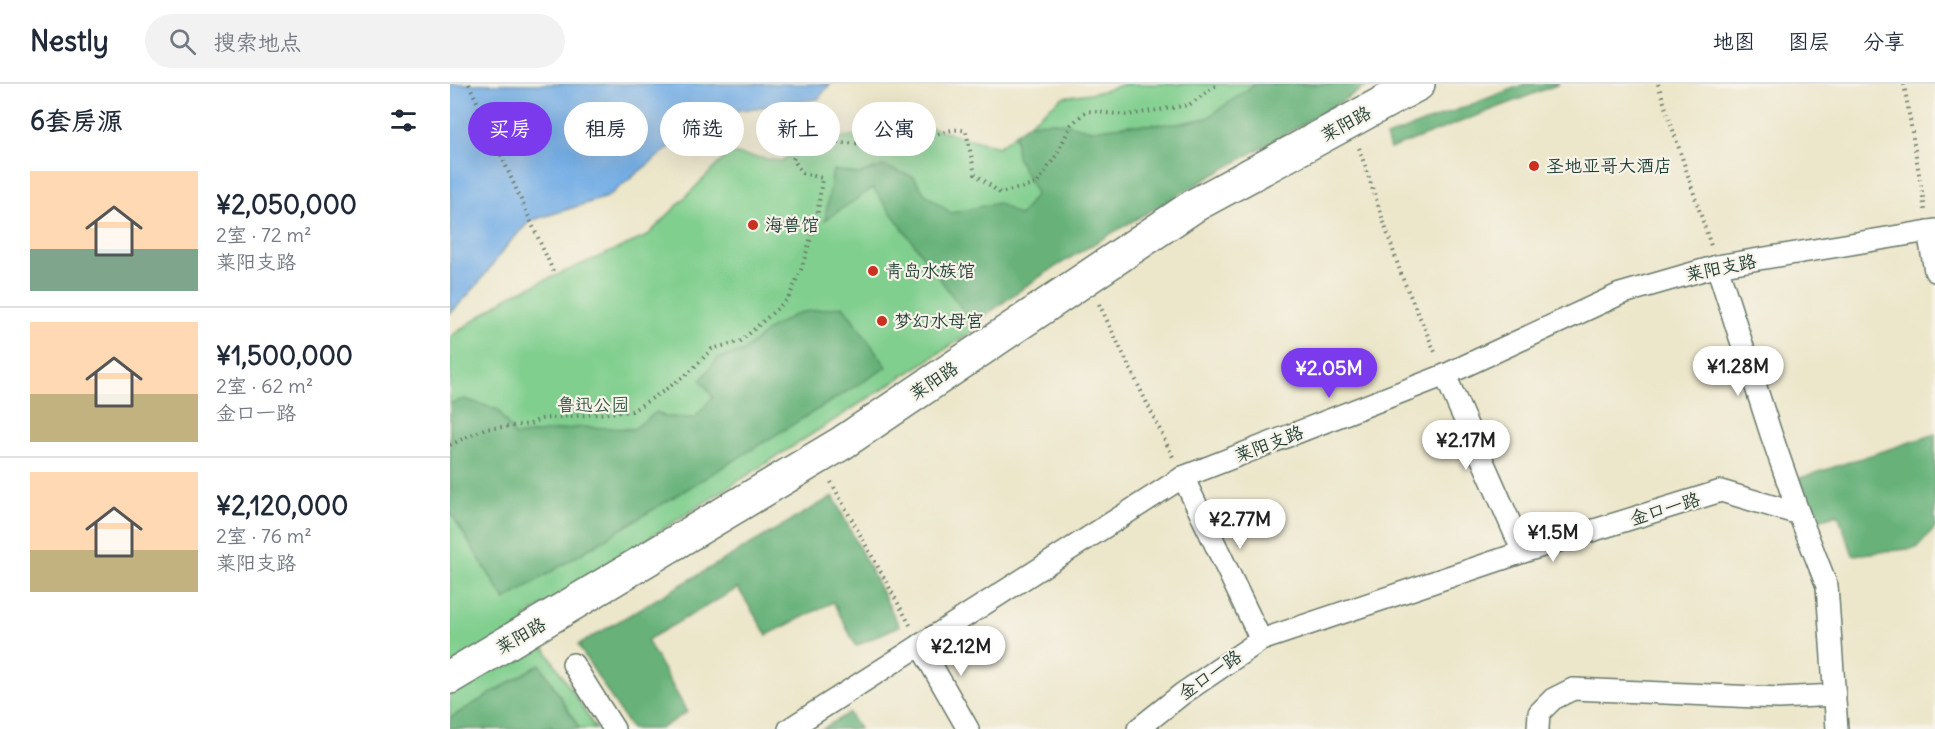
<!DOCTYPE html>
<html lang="zh">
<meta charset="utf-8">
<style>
body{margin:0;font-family:Delius,"LXGW WenKai TC",sans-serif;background:#f2f2f3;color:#1f2937;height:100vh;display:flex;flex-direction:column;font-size:22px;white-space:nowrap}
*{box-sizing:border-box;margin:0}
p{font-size:20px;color:#747a83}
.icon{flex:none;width:33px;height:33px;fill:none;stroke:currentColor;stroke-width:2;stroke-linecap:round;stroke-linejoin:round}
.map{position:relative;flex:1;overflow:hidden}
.details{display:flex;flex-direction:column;background:#fff;width:450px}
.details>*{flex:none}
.banner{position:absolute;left:18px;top:18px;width:570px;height:54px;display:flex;gap:12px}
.price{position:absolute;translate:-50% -51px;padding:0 14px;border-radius:21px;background:#fff;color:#222;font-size:20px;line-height:39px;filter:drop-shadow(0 2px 3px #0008)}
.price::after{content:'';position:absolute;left:50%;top:36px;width:18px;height:14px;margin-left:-9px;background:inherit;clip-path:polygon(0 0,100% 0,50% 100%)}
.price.on{background:#7c3aed;color:#fff}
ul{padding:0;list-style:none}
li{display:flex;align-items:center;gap:18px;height:150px;padding:0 30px}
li+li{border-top:2px solid #e0e1e3}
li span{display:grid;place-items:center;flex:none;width:168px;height:120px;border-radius:0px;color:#555}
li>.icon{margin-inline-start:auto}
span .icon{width:72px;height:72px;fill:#fffc;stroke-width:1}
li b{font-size:26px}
h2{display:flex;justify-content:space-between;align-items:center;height:72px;padding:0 30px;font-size:26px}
.chip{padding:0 21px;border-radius:27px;background:#fff;box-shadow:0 6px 24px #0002;font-size:21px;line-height:54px}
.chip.on{background:#7c3aed;color:#fff}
header{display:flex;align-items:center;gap:36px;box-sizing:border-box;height:84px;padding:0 30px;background:#fff;border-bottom:2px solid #e0e1e3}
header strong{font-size:28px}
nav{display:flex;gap:33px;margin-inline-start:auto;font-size:21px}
.search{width:420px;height:54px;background:#f2f2f3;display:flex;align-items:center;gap:15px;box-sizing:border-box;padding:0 21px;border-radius:33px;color:#747a83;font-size:22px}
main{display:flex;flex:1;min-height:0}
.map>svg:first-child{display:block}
.green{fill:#81cf8f;stroke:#508662;stroke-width:1.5}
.forest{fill:#68b27a;stroke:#447857;stroke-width:1.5}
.water{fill:#76afe6;stroke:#4a768d;stroke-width:1.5}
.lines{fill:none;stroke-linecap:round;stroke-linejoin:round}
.minor-casing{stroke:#677868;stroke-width:24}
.primary-casing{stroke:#677868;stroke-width:36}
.path{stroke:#677868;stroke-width:4;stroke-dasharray:1.5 4.5;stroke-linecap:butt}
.minor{stroke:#fff;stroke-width:21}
.primary{stroke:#fff;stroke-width:33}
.poi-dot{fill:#c8321e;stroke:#f7f3e8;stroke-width:2}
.labels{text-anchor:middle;stroke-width:4.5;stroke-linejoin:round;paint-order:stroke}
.street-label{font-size:18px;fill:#1f3d34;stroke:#f7f3e8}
.poi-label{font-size:18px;fill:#1f3d34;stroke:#f7f3e8;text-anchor:start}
.park-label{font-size:18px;fill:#335a46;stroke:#f7f3e8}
</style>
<header>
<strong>Nestly</strong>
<div class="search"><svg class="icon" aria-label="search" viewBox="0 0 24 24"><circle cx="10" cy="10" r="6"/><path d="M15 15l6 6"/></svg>搜索地点</div>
<nav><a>地图</a><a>图层</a><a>分享</a></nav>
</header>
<main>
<section class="details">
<h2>6套房源<svg class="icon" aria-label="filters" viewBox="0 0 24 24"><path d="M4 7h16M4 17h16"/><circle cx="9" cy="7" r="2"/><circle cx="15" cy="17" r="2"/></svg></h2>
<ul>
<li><span style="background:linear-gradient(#ffd9b3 65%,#7fa58c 0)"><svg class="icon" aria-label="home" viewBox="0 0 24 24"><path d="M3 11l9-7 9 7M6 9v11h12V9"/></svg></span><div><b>¥2,050,000</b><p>2室 · 72 m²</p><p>莱阳支路</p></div></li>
<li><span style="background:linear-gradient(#ffd9b3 60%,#c2b280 0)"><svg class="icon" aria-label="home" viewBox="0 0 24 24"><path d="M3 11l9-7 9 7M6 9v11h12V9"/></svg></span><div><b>¥1,500,000</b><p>2室 · 62 m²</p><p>金口一路</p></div></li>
<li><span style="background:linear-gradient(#ffd9b3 65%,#c2b280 0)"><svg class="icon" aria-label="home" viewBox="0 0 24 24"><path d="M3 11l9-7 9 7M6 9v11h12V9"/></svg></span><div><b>¥2,120,000</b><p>2室 · 76 m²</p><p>莱阳支路</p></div></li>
</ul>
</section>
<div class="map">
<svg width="1485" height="645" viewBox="0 0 1485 645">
<rect width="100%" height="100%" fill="#f7f3e8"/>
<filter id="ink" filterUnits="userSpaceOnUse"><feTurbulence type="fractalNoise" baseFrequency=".0167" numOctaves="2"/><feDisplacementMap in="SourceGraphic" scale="12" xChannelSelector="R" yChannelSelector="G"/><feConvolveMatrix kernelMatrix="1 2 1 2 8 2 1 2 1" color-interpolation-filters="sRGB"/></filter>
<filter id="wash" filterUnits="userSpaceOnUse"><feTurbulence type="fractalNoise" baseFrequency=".008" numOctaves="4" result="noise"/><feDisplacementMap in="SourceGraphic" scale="24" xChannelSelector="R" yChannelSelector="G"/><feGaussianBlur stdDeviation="1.35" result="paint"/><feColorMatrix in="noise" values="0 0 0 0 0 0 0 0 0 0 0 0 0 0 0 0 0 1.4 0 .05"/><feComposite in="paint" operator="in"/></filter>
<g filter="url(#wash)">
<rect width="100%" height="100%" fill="#ece6ca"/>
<polygon class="green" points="675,0 898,0 523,226 533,241 75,533 146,645 0,645 0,253 61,211 197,152 279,69 331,77 369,57 471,41 548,63 613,13 653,7"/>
<g class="forest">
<path d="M 805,0 L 920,0 C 813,66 701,123 594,190 C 570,205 547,224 523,240 L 423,104 L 375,136 L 383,86 L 409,90 L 433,82 L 464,93 L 474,109 L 501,129 L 548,119 L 570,132 L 586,110 L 567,73 L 565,50 L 580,39 L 607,38 L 642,46 L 679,41 L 727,40 L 757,34 Z"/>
<polygon points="1075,0 1109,0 940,65 936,53"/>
<polygon points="393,222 437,283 55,516 0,428 0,319 15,315 48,326 65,352 132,343 183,345 207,328 215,333 245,334 263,313 251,296 268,274 292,268 322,243 348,229"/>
<polygon points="1485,350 1485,444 1467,464 1403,471 1388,430 1362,438 1347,395"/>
<polygon points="383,412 449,542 406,562 383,518 317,551 288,504 197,556 237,628 210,645 181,645 128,561"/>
<polygon points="90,580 130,645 102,645 100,641 92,645 0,645 0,634"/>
<polygon points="399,629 409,645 372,645"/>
</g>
<polygon class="water" points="0,0 380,0 368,15 271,29 211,70 157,113 80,137 58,160 27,201 0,230"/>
</g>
<g filter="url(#ink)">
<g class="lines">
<g class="minor-casing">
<g id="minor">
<polyline points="1478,147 1485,187"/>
<polyline points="1267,182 1321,350 1349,430"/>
<polyline points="995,291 1073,468"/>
<polyline points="733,393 811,556"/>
<polyline points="470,561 518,645"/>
<polyline points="123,580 164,645"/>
<polyline points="339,645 733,393 995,291 1170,210 1267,182 1485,146"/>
<polyline points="688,645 732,610 811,556 1073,468 1271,407 1349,430 1377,502 1387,645"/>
<polyline points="1088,645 1089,629 1103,615 1123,605 1329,614 1385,611"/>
</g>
</g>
<g class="primary-casing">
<polyline id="primary" points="0,593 392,359 745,121 968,0"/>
</g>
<g class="path">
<polyline points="19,0 103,187"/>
<polyline points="1208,0 1261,162"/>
<polyline points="1454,0 1475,126"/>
<polyline points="909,64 952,193 986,270"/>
<polyline points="649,220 724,375"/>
<path d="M 0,361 L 34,345 L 80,340 L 90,335 L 182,327 L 212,308 L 240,288 L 262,265 L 291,257 L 338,215 L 351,186 L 367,134 L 372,94 L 352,89 L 343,75 L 348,65 L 359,56 C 393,58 439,65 472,56 C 487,52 500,42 516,47 L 525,90 L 550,109 L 587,100 L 607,70 L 621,41 L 636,27 L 678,31 L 739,21 L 768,0"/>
<polyline points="381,398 460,541"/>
</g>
<use href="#minor" class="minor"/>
<use href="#primary" class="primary"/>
</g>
</g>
<g class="poi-dot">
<circle cx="1084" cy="82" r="6"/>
<circle cx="303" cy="141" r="6"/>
<circle cx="423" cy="187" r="6"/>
<circle cx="432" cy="237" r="6"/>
</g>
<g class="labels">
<g class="street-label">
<text transform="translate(896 40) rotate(-29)" y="6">莱阳路</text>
<text transform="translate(1271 184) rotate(-12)" y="6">莱阳支路</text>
<text transform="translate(484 297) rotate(-34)" y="6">莱阳路</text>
<text transform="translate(819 360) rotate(-21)" y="6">莱阳支路</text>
<text transform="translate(1215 425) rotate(-17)" y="6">金口一路</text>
<text transform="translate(71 552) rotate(-30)" y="6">莱阳路</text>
<text transform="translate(760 591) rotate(-35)" y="6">金口一路</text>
</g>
<g class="poi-label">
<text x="1096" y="88">圣地亚哥大酒店</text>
<text x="315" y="147">海兽馆</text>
<text x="435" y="193">青岛水族馆</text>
<text x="444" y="243">梦幻水母宫</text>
</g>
<g class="park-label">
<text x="143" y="327">鲁迅公园</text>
</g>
</g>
</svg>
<b class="price" style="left:1288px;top:313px">¥1.28M</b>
<b class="price on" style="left:879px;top:315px">¥2.05M</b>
<b class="price" style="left:1016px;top:387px">¥2.17M</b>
<b class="price" style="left:790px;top:466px">¥2.77M</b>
<b class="price" style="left:1103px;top:479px">¥1.5M</b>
<b class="price" style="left:511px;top:593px">¥2.12M</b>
<div class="banner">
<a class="chip on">买房</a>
<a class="chip">租房</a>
<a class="chip">筛选</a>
<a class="chip">新上</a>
<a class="chip">公寓</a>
</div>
</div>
</main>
